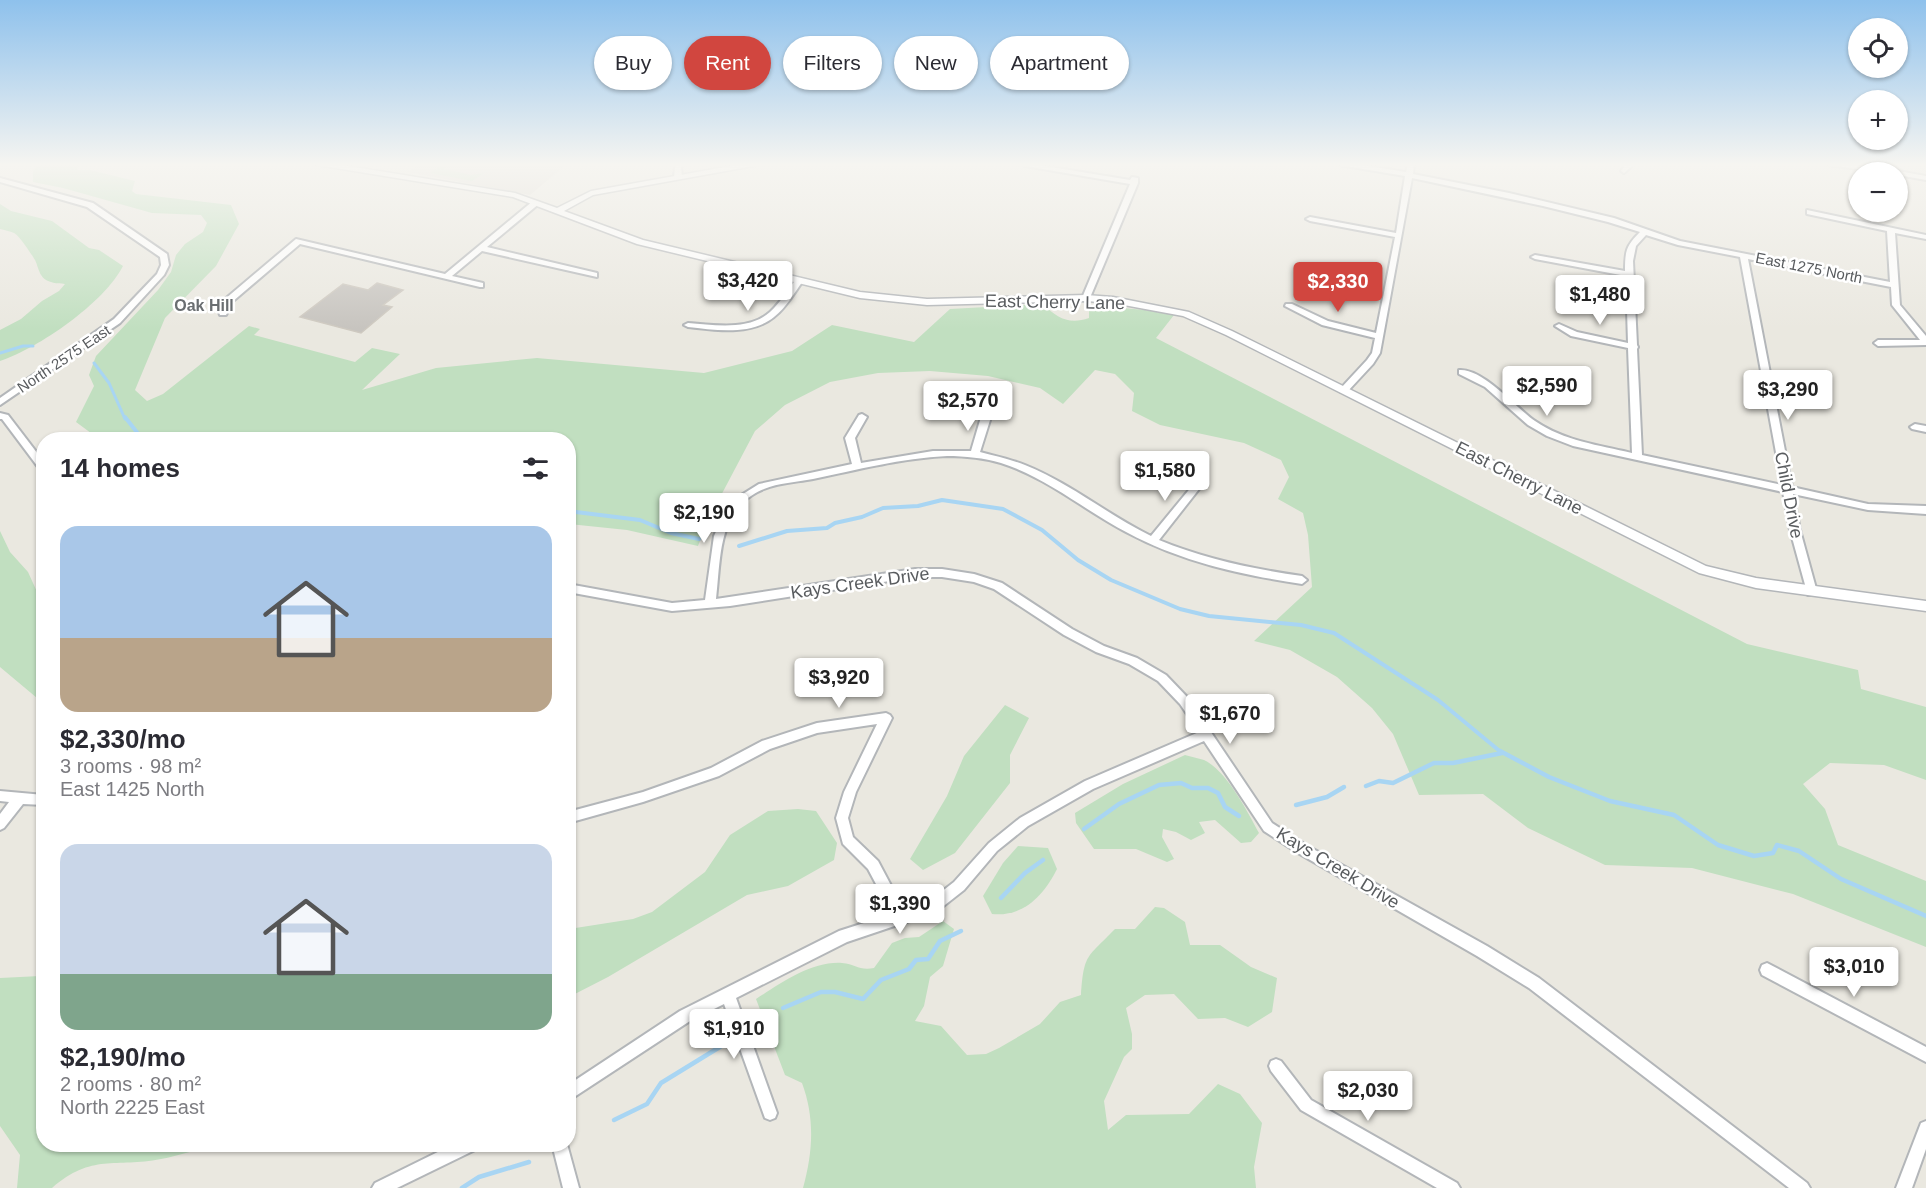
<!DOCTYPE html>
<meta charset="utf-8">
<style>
body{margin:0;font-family:Helvetica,sans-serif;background:#f7f7f7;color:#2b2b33;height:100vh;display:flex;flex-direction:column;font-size:22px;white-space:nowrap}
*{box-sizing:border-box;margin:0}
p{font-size:20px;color:#7c7c81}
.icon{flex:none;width:33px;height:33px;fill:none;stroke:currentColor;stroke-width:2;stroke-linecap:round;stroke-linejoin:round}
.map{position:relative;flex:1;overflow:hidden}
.sheet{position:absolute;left:36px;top:432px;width:540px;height:720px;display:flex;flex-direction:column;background:#fff;border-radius:24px;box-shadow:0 2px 4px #0004}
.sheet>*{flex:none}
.banner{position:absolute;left:594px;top:36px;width:570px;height:54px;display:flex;gap:12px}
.fabs{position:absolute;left:1848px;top:18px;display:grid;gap:12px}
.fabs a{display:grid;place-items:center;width:60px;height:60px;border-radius:50%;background:#fff;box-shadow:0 2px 4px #0004;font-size:30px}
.price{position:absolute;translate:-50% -51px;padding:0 14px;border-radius:6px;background:#fff;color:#222;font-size:20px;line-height:39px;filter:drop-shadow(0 2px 3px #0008)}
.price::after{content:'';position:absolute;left:50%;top:36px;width:18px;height:14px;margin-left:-9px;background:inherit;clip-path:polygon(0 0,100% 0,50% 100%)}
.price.on{background:#d1463f;color:#fff}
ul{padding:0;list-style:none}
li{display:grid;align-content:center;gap:12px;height:318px;padding:0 24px}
li span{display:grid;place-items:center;height:186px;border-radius:18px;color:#555}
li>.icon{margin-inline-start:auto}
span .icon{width:108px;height:108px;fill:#fffc;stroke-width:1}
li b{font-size:26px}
h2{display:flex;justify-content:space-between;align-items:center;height:72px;padding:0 24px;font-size:26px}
.tag{padding:0 21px;border-radius:27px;background:#fff;box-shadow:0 2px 4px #0004;font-size:21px;line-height:54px}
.tag.on{background:#d1463f;color:#fff}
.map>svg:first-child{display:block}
.education{fill:#ddd9d2}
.green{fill:#c1dfc0}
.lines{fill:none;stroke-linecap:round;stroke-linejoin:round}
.stream-far2{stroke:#a8d5f3;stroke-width:3}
.stream-far1{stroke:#a8d5f3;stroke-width:4}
.stream{stroke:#a8d5f3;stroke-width:4.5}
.building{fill:#c7c4bf;stroke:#cec9c0;stroke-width:1.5}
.minor-casing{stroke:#b3b6b9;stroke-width:4}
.tertiary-casing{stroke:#b3b6b9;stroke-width:3}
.minor{fill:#fff;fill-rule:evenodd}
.tertiary{fill:#fff;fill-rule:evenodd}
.labels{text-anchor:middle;stroke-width:5;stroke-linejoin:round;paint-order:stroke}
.far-street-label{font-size:15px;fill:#595c5f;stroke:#fff}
.far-neighbourhood-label{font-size:16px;font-weight:bold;fill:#6a6e71;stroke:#fff}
.street-label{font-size:18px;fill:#595c5f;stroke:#fff}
</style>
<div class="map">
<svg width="1926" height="1188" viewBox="0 0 1926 1188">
<rect width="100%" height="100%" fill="#eae8e0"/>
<polygon class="education" points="420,163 568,163 530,195 408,172"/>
<g class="green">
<path d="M 40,163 L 79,163 L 77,170 L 90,170 L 135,181 L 132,191 L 136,194 L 231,205 L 239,224 L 216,266 L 165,318 L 135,390 L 147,401 L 163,394 L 249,326 L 260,329 L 254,335 L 355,362 L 372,348 L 400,354 L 362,390 L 436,368 L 537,358 L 704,373 L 792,351 L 832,325 L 914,342 L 950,309 L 1043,304 C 1057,318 1069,325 1089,318 L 1089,305 L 1145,310 L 1174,315 L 1156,338 L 1747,644 L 1858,670 L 1861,689 L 1926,707 L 1926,780 L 1884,765 L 1830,763 L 1803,784 L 1825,809 L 1838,845 L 1926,881 L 1926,947 L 1793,894 L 1692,868 L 1605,865 L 1528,828 L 1483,794 L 1419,795 L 1393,734 L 1372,708 L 1337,677 L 1290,650 L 1254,641 L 1312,587 L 1308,535 L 1303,513 L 1278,499 L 1289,477 L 1281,460 L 1244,443 L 1160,425 L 1132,411 L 1134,393 L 1115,374 L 1095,370 L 1063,404 L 1040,388 L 988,376 L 930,371 L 878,373 L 830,382 L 785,405 L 755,431 L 707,522 L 698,546 L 627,530 L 569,524 L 568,440 L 99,439 L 76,422 L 94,386 L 89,375 L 96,356 L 158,290 L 171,272 L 176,255 L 185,244 L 203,232 L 207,223 L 201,215 L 152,213 L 63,188 L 33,182 L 33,171 Z"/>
<polygon points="441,165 448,166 443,169 471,175 484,173 472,181 430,173"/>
<path d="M 0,204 L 11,211 L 52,221 L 89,248 L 99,250 L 123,266 C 104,303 39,348 0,361 L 0,330 L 21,319 L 42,301 L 59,291 L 65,284 C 61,283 55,284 51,282 C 39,279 39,268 35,260 C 32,255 19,235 14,233 C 10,231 4,230 0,229 Z"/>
<polygon points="0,531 10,552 28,572 43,605 43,703 0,667"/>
<polygon points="1005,705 1029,718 1010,755 1010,783 955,853 923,870 910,859 947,796 964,756"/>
<path d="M 1185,755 C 1191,757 1198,758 1204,760 C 1227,771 1247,811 1259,833 L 1251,842 L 1241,843 L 1215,820 L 1199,822 L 1205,833 L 1191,840 L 1176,832 L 1163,829 L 1162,837 L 1174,859 L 1167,862 L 1136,849 L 1094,849 L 1076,823 L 1075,813 L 1123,784 Z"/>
<polygon points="798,809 816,811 837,843 834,860 788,886 747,895 608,977 569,997 569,929 633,919 652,912 705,872 730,835 768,811"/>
<path d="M 1018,846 L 1048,848 L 1057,869 C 1044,895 1024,917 992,914 L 983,896 L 1003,863 Z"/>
<path d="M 1155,907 L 1164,908 L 1185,922 L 1190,945 L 1220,945 L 1251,967 L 1277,978 L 1272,1012 L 1248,1027 L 1225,1018 L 1198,1019 L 1174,994 L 1145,995 L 1126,1008 L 1132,1034 L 1132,1049 L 1124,1057 L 1104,1101 L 1108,1130 L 1126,1115 L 1189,1114 L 1218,1084 L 1240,1094 L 1262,1123 L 1254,1167 L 1256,1188 L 803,1188 C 813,1152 815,1118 802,1083 L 785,1075 L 756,999 C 781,983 812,961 842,963 C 856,964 859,971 874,968 L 892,943 L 905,938 L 919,937 L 943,921 L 954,929 L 943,966 L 930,977 L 924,1006 L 915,1021 L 941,1026 L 967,1055 L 986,1054 L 999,1048 L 1040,1024 L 1060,1002 L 1081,995 C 1084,953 1087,958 1115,929 L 1135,929 Z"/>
<path d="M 40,976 L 44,979 L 44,1144 L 214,1145 C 197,1149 179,1156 161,1159 C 115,1168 92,1153 52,1188 L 17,1188 L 20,1155 L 0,1126 L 0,978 Z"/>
</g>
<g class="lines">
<g class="stream-far2">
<polyline points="0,353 23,346 33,346"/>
<polyline points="94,363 109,383 125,419"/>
</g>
<g class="stream-far1">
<polyline points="125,417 143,440"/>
<polyline points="568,511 640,520 671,533 699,539"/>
<polyline points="739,546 787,531 827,528 835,523 862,517 883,508 918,506 942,500 1003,509 1042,530 1078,560 1111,580 1180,609 1209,616 1301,625 1334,633 1438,700 1502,753"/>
</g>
<g class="stream">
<polyline points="1500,751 1549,777 1610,801 1674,815 1718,845 1754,856 1773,853 1777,845 1799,851 1841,879 1926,916"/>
<polyline points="1366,786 1379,781 1393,783 1434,763 1453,763 1502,753"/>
<polyline points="1296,805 1327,797 1344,787"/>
<polyline points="1084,829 1119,804 1159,785 1181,783 1192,788 1208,788 1218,793 1225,807 1239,816"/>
<polyline points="1001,898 1025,873 1043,860"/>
<polyline points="783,1008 821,992 835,992 863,999 881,980 909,969 916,960 928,959 940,941 961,931"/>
<polyline points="614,1120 647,1104 661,1083 723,1045"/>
<polyline points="462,1188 479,1177 529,1162"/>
</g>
</g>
<polygon class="building" points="377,283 403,290 383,305 392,307 361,333 300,317 343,284 368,290"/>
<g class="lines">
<g class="minor-casing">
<g id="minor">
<polygon points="678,163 685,163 681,167 682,177 678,179 674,177 675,167"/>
<polygon points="1027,163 1130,180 1132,177 1138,178 1138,183 1089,300 1083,300 1082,298 1130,184 1025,166 1024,165"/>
<path d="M 1336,163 L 1350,163 L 1406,172 L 1408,163 L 1414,163 L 1413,174 L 1509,193 L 1614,218 L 1680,241 L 1890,282 L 1887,231 L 1807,214 L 1807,210 L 1926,235 L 1926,239 L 1895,233 L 1900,305 L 1926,336 L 1926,345 L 1878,346 L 1874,343 L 1878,340 L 1920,340 L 1892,305 L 1891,287 L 1748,259 L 1792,487 L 1868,504 L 1926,506 L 1926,514 L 1868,510 L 1793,494 L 1800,530 L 1817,592 L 1816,595 L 1808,595 L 1807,592 L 1790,530 L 1783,492 L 1573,446 L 1547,436 L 1528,425 L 1485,387 L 1459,374 L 1459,370 C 1483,368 1516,408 1535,421 C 1564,441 1599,445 1632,453 L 1628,348 L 1571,336 L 1555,326 L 1559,324 L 1577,332 L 1628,343 L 1626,276 L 1535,259 L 1531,257 L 1535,255 L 1625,271 C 1625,251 1626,246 1640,232 L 1608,222 L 1543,206 L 1412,178 L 1380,353 L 1373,364 L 1347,392 L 1341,392 L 1341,388 L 1367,360 L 1372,353 L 1375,338 L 1322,325 L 1285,306 L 1286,304 L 1292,304 L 1328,321 L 1376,333 L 1395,237 L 1310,221 L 1306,219 L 1310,217 L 1396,233 L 1405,176 L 1339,165 ZM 1646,235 L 1678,245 L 1740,257 L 1782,485 L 1642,455 L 1637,349 L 1638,347 L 1637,345 L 1633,261 L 1636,246 Z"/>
<polygon points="1624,163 1630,163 1631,167 1624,173 1621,171 1624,167"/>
<path d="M 1825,163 C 1859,163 1893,170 1926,176 L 1926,180 L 1898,175 L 1898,172 L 1881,172 L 1828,165 Z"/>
<polygon points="0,178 93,203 167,254 169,265 164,275 120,323 0,405 0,398 114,319 157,274 161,265 160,257 87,207 0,182"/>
<polygon points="533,201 540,203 487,247 597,273 597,277 482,251 452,276 483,283 483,287 480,287 300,244 225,308 227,313 226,315 220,315 217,307 218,305 296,239 445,274"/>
<path d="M 796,279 L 802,279 L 803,281 C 794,293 786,308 774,317 C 751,336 715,330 688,327 L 684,325 L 688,323 C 714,325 749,331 770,312 C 780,303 788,290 796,279 Z"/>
<polygon points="0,413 8,415 44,462 44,472 41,471 2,419 0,419"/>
<path d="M 862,414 L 867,417 L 855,438 L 861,463 L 933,451 L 971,451 L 981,417 L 986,414 L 989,415 L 991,417 L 980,452 C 995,456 1010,459 1025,465 C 1070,483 1108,515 1151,536 L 1197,480 L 1203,480 L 1205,482 L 1203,484 L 1159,540 C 1205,559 1253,569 1302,576 L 1307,580 L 1302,584 C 1242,575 1182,562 1128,533 C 1085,511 1048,478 1001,463 C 984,458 965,456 947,456 C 902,458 856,470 813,479 C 797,482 778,483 764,489 C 756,492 747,498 741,504 C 718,528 720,568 716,599 L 915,569 L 942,569 L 974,574 L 1002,583 L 1072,629 L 1104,646 L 1137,658 L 1166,675 L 1188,698 L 1272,823 L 1306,845 L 1487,946 L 1539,978 L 1807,1183 L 1810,1188 L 1789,1188 L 1529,988 L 1477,956 L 1298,853 L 1264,831 L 1204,741 L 1093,789 L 1028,826 L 997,851 L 964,890 L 936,912 L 847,942 L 736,998 L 777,1113 L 775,1118 L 770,1120 L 765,1118 L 724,1004 L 690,1021 L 568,1101 L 568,1085 L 680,1011 L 839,931 L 892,914 L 868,869 L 843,844 L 836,818 L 844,792 L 877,724 L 817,733 L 770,749 L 719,776 L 643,802 L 568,823 L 568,812 L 643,792 L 711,768 L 762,741 L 817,723 L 886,713 L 890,715 L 892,718 L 856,792 L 848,818 L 853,837 L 878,861 L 904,910 L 927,903 L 954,882 L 989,843 L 1020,818 L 1085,781 L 1199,732 L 1180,704 L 1158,681 L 1129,664 L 1096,652 L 1064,635 L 994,589 L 974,582 L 942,577 L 915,577 L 730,606 L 672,611 L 568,592 L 568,584 L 672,603 L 705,600 L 714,536 L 725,511 L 735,499 L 759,484 L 852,464 L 845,438 L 859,415 Z"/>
<polygon points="1915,424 1926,426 1926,432 1912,429 1910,427"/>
<polygon points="0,791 44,795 44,805 23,804 4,828 0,830 0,814 9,802 0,801"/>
<polygon points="1767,963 1926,1047 1926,1062 1762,975 1760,970 1762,965"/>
<polygon points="1276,1059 1281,1061 1311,1100 1457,1183 1460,1188 1437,1188 1301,1110 1271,1071 1269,1066 1271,1061"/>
<polygon points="1926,1121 1926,1149 1912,1188 1896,1188 1921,1123"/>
<polygon points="454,1144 479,1144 477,1149 397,1188 372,1188 375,1183"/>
<polygon points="552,1144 567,1144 579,1188 563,1188"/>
</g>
</g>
<g class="tertiary-casing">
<polygon id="tertiary" points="313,163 330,163 515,193 557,208 591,191 747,163 763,163 759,165 593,195 564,211 643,240 860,292 927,299 1086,295 1113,297 1189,312 1232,331 1706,566 1756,578 1926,601 1926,611 1756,588 1699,573 1226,335 1183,316 1113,303 1086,301 927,305 860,298 637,244 513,197 317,165"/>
</g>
<use href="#minor" class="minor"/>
<use href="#tertiary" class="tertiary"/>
</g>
<linearGradient id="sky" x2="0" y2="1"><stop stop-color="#8ec1ec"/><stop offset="0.5" stop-color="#f6f5f1"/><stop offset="1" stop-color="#f6f5f1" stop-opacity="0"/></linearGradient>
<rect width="1926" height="329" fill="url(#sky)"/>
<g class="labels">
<g class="far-street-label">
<text transform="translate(1809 268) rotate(11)" y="5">East 1275 North</text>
<text transform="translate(64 359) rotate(-34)" y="5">North 2575 East</text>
</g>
<g class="far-neighbourhood-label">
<text x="204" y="311">Oak Hill</text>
</g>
<g class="street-label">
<text transform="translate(1055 302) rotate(1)" y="6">East Cherry Lane</text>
<text transform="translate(1519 478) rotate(27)" y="6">East Cherry Lane</text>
<text transform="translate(1789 495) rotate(79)" y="6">Child Drive</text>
<text transform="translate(860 583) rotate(-8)" y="6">Kays Creek Drive</text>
<text transform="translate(1338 868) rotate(31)" y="6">Kays Creek Drive</text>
</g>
</g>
</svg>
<div class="fabs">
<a><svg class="icon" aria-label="locate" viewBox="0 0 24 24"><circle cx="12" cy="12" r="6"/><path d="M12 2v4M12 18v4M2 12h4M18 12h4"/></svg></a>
<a>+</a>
<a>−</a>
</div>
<b class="price" style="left:748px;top:312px">$3,420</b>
<b class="price on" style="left:1338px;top:313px">$2,330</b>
<b class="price" style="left:1600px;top:326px">$1,480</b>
<b class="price" style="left:1547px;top:417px">$2,590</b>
<b class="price" style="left:1788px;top:421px">$3,290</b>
<b class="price" style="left:968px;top:432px">$2,570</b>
<b class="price" style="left:1165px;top:502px">$1,580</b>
<b class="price" style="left:704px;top:544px">$2,190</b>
<b class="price" style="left:839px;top:709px">$3,920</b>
<b class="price" style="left:1230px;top:745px">$1,670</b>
<b class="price" style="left:900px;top:935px">$1,390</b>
<b class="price" style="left:1854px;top:998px">$3,010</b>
<b class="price" style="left:734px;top:1060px">$1,910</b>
<b class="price" style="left:1368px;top:1122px">$2,030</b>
<div class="banner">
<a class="tag">Buy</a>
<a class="tag on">Rent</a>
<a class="tag">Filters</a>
<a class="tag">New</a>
<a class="tag">Apartment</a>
</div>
<section class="sheet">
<h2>14 homes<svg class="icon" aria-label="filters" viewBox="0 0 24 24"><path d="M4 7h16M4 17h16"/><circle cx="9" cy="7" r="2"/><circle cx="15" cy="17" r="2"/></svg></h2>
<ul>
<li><span style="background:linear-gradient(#a9c7e8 60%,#b9a48a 0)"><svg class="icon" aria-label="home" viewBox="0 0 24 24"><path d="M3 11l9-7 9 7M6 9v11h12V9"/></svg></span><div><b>$2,330/mo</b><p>3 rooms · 98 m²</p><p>East 1425 North</p></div></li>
<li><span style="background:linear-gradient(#c9d6e8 70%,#7fa58c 0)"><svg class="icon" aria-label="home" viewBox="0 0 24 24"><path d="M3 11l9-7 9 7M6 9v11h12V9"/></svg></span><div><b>$2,190/mo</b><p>2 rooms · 80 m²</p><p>North 2225 East</p></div></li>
</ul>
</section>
</div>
